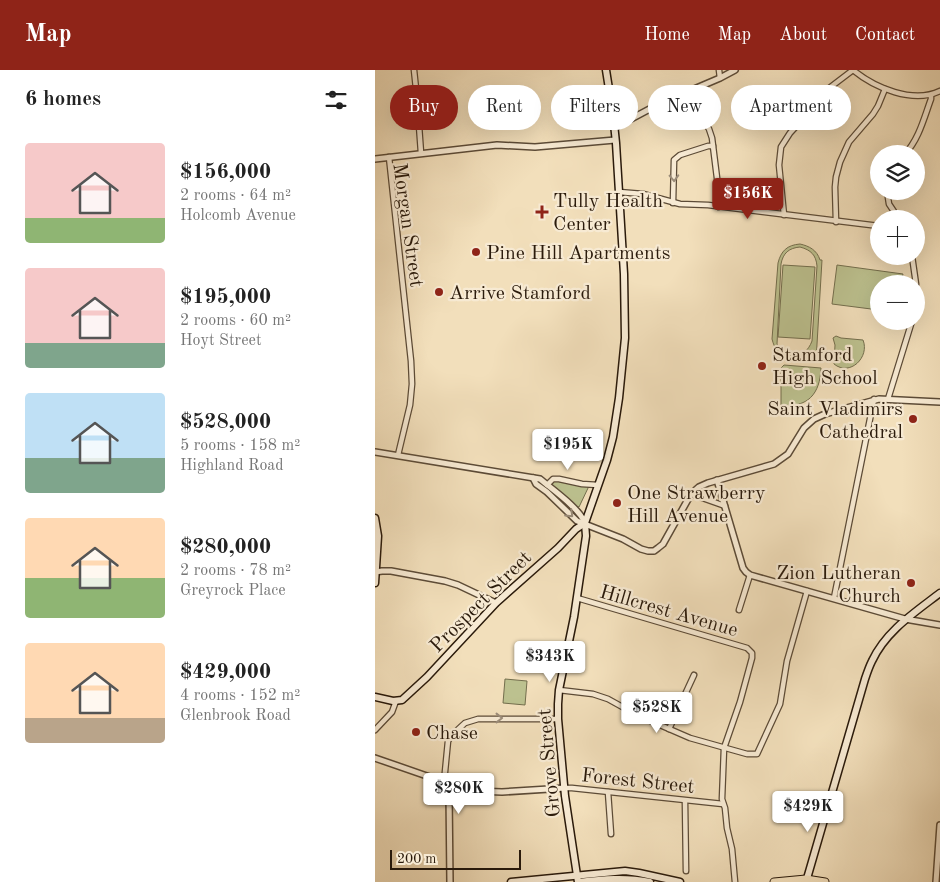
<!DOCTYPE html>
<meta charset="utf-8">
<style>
body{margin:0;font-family:"Old Standard TT",serif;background:#f2f2f2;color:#222;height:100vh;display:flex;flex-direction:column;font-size:19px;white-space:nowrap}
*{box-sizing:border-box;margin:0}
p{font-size:16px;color:#767676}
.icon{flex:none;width:28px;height:28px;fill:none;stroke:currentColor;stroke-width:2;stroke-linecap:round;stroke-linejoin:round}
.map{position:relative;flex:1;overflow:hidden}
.drawer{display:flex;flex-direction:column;background:#fff;width:375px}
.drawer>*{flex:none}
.top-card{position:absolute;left:15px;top:15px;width:475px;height:45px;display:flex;gap:10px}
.buttons{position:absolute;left:495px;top:75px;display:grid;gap:10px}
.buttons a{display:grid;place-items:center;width:55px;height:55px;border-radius:50%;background:#fff;box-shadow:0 5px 20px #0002;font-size:25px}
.scale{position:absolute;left:15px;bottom:12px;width:131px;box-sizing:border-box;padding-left:5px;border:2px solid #2a1a0b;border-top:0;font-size:14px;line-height:18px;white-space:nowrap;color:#2a1a0b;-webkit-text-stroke:4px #f7ead3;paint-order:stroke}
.price{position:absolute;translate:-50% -42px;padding:0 11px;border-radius:5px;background:#fff;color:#222;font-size:16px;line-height:32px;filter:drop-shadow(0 1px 2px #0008)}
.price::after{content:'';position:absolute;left:50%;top:30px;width:15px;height:11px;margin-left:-8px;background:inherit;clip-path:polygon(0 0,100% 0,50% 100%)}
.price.current{background:#8f2418;color:#fff}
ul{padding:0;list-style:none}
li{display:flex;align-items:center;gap:15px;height:125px;padding:0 25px}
li span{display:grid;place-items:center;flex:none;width:140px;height:100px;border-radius:5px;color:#555}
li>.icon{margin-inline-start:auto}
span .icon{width:60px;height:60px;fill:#fffc;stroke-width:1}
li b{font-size:21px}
h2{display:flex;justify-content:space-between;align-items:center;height:60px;padding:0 25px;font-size:21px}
.pill{padding:0 18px;border-radius:22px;background:#fff;box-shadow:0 5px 20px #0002;font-size:18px;line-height:45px}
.pill.current{background:#8f2418;color:#fff}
header{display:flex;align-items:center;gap:30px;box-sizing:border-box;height:70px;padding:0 25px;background:#8f2418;color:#fff}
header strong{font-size:24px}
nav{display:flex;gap:28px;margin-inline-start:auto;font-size:18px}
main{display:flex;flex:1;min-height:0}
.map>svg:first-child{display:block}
.green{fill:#bcc18f;stroke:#736e4d;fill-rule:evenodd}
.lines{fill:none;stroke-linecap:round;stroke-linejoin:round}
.minor-casing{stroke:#5c4b37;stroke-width:7}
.tertiary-casing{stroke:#5c4b37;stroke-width:8}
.secondary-casing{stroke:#2a1a0b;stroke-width:9}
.primary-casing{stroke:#2a1a0b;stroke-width:9}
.minor{stroke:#f7ead3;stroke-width:4.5}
.tertiary{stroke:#f7ead3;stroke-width:5}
.secondary{stroke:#f7ead3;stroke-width:6}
.primary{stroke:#f2dfbb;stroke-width:7}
.oneway{stroke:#9b8c79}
.poi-dot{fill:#8f2418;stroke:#f7ead3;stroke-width:2}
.labels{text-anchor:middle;stroke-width:4.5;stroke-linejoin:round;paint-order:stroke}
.poi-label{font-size:20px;fill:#2a1a0b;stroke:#f7ead3;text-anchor:start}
.street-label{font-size:20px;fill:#2a1a0b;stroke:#f7ead3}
</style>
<header>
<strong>Map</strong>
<nav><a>Home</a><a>Map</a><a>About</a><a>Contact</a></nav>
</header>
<main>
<section class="drawer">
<h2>6 homes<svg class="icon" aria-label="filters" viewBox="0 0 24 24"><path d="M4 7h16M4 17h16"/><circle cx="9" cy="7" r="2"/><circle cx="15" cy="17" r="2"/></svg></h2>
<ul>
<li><span style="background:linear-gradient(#f6c9c9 75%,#8fb573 0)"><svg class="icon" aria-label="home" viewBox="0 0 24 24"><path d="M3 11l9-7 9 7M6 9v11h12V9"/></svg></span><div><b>$156,000</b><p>2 rooms · 64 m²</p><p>Holcomb Avenue</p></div></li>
<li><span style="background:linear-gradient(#f6c9c9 75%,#7fa58c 0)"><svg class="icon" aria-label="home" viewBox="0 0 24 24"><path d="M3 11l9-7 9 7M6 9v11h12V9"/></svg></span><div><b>$195,000</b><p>2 rooms · 60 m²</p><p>Hoyt Street</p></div></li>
<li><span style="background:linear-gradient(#bfe0f5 65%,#7fa58c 0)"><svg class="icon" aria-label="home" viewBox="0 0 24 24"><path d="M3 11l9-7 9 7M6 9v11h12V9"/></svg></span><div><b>$528,000</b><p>5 rooms · 158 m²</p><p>Highland Road</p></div></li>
<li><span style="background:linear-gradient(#ffd9b3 60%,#8fb573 0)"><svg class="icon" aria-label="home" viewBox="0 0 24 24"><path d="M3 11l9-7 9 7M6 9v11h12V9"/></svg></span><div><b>$280,000</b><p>2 rooms · 78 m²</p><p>Greyrock Place</p></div></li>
<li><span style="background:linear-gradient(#ffd9b3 75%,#b9a48a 0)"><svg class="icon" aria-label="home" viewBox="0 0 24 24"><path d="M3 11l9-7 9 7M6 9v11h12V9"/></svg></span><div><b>$429,000</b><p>4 rooms · 152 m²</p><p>Glenbrook Road</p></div></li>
</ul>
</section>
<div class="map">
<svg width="565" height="812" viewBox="0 0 565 812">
<rect width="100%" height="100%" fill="#f2dfbb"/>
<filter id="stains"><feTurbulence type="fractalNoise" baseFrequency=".004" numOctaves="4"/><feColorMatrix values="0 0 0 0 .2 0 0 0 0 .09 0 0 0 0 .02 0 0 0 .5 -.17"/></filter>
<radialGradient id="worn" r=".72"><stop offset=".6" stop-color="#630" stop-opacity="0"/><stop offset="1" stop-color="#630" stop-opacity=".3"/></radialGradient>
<g class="green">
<path d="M 425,174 C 434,176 442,180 445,190 L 447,190 L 441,291 L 436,290 L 436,282 C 420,296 402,290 397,269 L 403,193 C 406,181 412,175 425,174 ZM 425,177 C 436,180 441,185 442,196 L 437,271 C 430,290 411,291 402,274 L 406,194 C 408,183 414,178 425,177 Z"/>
<polygon points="408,195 440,197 435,269 403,267"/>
<polygon points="462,195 528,204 526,214 504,214 504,240 457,234"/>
<path d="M 461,266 L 466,268 L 488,270 C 495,287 475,307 459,294 L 460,275 L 458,268 Z"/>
<path d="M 409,295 L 446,298 C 445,324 433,338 406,335 L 406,298 Z"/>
<polygon points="180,411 214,416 204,437 198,435 176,415"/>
<polygon points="130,609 152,611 150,635 128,633"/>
</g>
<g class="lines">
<g class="minor-casing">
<g id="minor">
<polyline points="39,0 42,28 46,83"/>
<polyline points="344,0 345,8"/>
<path d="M 478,0 C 500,18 538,34 565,21"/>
<polyline points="311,22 334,59 337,68 343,116 344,137"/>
<path d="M 530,84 C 544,69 549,48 556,29 L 556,25"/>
<polyline points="14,87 36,291 37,314 35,335 23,385"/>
<polyline points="512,121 514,134 524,149"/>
<polyline points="244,122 268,124 305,134 333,135 504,156"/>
<polyline points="298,133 299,90 305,85 333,76 338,76"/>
<polyline points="409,145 404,95 406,77 415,63 440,36 448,24 453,19 478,0"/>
<polyline points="461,152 460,117 461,107 465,92 474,72 498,44 503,36 510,19"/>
<polyline points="537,186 541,214"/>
<polyline points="541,219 541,232"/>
<polyline points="513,329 537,251"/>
<polyline points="172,415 178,409 184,409 207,414 223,415"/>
<polyline points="316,424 350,436"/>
<polyline points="202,528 372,578 377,583 377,588 365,632 349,678 347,729 350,738 352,758 357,779 360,812"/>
<polyline points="459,528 499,329"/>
<polyline points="364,540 375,505"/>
<polyline points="184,620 218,624 233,629 262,645 315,668 372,684 382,684 405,634 412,591 432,521"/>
<polyline points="294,659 319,605"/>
<polyline points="0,660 17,642 21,631"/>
<polyline points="69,712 73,671 77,665 90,653 103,649 183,649"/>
<polyline points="190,718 197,718 348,734"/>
<polyline points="233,722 236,764"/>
<polyline points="310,731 311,801"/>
</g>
</g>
<g class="tertiary-casing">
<g id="tertiary">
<polyline points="239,58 284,34 345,8 360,0"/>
<polyline points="0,89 122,75 160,77 240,70"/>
<path d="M 0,382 L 165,409 C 178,420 204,438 210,453"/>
<polyline points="158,408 161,414 172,422 202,451 248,469 266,479 273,481 279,481 283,478 288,474 316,424 324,417 333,413 399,394 413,384 429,358 439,349 450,344 504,329 565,332"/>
<polyline points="342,410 368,498 371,502 375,505 530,549 565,555"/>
<polyline points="0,502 7,501 16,501 70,511 83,515 121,533"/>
<polyline points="0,688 72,713 102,721 127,722 190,718"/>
<polyline points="75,812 74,723 77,714"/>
<polyline points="561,812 565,755"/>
</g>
</g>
<g class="secondary-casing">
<g id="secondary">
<polyline points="0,448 3,466 0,513"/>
<polyline points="0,627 18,631 27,630 52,607 121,533 183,478 201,459 210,453"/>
<polyline points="136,812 250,801 264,803 305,812"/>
<polyline points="203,812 190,726 183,649 183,634 184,620 199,547 211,466 210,453 232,390 238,367 244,328 250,268 249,204 241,73 238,44 231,0"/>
<path d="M 204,812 C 228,809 251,807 275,812"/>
<path d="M 431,812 L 490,609 C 492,603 494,597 497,591 C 511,561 539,543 565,523"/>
</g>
</g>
<g class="primary-casing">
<polyline id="primary" points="399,812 431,809 450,812"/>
</g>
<use href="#minor" class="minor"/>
<use href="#tertiary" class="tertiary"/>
<use href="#secondary" class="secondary"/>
<use href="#primary" class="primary"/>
</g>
<defs><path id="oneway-chevron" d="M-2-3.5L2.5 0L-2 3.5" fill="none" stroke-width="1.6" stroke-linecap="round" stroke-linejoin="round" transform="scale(1.25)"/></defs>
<g class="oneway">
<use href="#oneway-chevron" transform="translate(299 108) rotate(88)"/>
<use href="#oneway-chevron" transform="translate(195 444) rotate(44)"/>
<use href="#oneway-chevron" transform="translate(124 648)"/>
</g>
<g class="poi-dot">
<path d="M164.5 134.5h5v5h5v5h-5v5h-5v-5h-5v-5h5z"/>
<circle cx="101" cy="182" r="5"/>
<circle cx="64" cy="222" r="5"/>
<circle cx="387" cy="296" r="5"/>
<circle cx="538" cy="349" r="5"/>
<circle cx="242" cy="433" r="5"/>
<circle cx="536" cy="513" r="5"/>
<circle cx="41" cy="662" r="5"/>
</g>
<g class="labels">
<g class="poi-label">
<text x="178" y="137">Tully Health<tspan x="178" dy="23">Center</tspan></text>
<text x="111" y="189">Pine Hill Apartments</text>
<text x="74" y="229">Arrive Stamford</text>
<text x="397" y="291">Stamford<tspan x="397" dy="23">High School</tspan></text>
<text x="528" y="345" text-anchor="end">Saint Vladimirs<tspan x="528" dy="23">Cathedral</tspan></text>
<text x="252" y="429">One Strawberry<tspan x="252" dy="23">Hill Avenue</tspan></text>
<text x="526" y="509" text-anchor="end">Zion Lutheran<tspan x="526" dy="23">Church</tspan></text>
<text x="51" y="669">Chase</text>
</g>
<g class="street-label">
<text transform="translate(34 155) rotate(82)" y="7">Morgan Street</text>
<text transform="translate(105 531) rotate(-45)" y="7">Prospect Street</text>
<text transform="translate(294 540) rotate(16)" y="7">Hillcrest Avenue</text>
<text transform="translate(173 693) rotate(-95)" y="7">Grove Street</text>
<text transform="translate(263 710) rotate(6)" y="7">Forest Street</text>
</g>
</g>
<rect width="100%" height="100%" filter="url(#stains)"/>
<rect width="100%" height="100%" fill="url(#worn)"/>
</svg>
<div class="buttons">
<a><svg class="icon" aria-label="layers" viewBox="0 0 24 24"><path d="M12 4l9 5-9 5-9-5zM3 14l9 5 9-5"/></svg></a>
<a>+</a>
<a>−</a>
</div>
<div class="scale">200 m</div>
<b class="price current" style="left:373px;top:150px">$156K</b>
<b class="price" style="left:193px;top:401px">$195K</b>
<b class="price" style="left:175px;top:613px">$343K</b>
<b class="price" style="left:282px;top:664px">$528K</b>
<b class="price" style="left:84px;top:745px">$280K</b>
<b class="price" style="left:433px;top:763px">$429K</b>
<div class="top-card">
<a class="pill current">Buy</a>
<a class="pill">Rent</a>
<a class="pill">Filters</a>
<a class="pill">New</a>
<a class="pill">Apartment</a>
</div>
</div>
</main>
